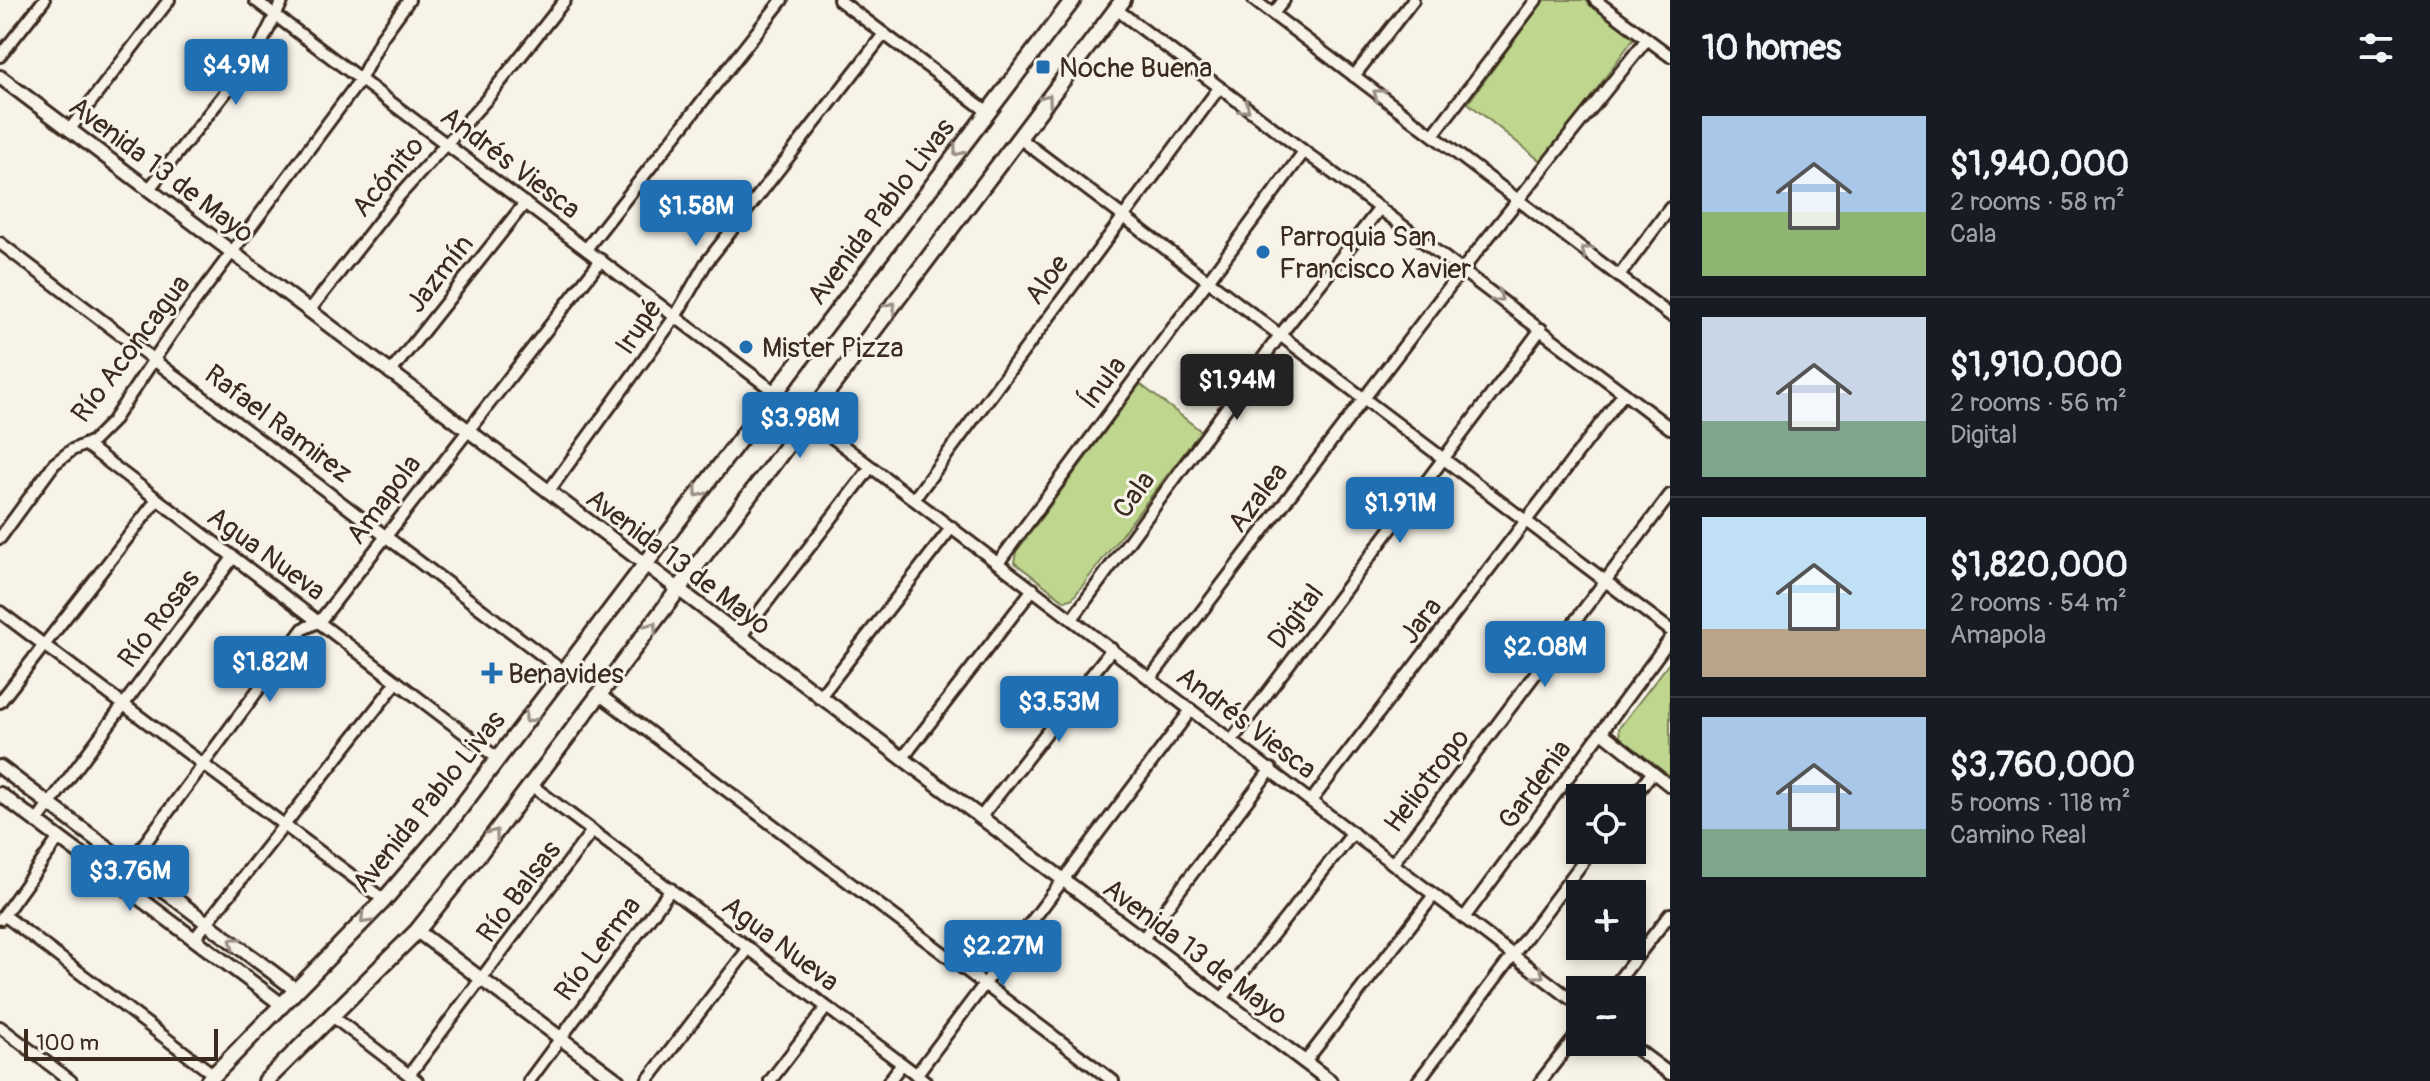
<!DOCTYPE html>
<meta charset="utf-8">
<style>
body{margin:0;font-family:Pangolin,sans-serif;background:#242831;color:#f1f3f6;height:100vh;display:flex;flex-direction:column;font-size:30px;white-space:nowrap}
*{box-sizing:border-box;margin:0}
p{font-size:26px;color:#9ea1a6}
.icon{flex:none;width:44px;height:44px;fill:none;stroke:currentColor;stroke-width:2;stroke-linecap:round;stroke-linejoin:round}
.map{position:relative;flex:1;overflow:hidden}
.panel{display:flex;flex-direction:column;background:#171b24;width:760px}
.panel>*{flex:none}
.fabs{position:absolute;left:1566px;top:784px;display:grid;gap:16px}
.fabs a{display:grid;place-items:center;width:80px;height:80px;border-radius:0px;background:#171b24;box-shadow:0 4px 12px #0003;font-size:40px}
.scale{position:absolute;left:24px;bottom:20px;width:194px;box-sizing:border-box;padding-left:8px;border:4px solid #3b2a1e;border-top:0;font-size:22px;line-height:28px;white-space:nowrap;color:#3b2a1e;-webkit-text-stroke:6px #f7f3e8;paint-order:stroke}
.price{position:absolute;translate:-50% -68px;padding:0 18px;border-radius:8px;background:#1f6fb2;color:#fff;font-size:26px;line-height:52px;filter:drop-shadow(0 2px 4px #0008)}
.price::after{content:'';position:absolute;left:50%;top:48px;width:24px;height:18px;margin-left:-12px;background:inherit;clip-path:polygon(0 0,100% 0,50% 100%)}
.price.current{background:#222;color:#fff}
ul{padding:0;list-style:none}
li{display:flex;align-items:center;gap:24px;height:200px;padding:0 32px}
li+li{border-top:2px solid #363941}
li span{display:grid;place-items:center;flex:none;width:224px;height:160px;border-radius:0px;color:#555}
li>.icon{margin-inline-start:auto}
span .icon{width:96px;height:96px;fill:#fffc;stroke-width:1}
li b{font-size:34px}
h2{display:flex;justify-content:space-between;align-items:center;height:96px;padding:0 32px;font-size:34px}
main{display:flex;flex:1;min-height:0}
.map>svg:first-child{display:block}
.green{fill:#bed68d;stroke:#7c8056;stroke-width:2}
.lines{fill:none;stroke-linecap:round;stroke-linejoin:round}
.minor-casing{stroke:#3b2a1e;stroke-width:16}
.tertiary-casing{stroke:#3b2a1e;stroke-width:18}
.secondary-casing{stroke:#3b2a1e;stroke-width:20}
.minor{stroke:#f7f3e8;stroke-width:10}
.tertiary{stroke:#f7f3e8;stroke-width:12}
.secondary{stroke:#f7f3e8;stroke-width:14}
.oneway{stroke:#998e83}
.poi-dot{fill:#1f6fb2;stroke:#f7f3e8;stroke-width:3}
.labels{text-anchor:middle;stroke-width:6;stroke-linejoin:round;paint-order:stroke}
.poi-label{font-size:28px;fill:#3b2a1e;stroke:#f7f3e8;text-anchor:start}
.street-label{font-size:28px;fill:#3b2a1e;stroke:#f7f3e8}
</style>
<main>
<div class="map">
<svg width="1670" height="1081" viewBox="0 0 1670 1081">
<rect width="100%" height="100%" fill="#f7f3e8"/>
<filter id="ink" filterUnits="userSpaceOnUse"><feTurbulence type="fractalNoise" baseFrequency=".0125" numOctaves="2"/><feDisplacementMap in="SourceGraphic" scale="16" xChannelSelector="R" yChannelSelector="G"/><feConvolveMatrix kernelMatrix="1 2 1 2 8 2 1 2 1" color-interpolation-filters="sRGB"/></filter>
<g filter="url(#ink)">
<g class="green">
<polygon points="1544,0 1585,0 1636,35 1543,163 1468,103"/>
<polygon points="1140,384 1201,431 1073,598 1065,601 1014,562 1016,552"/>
<polygon points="1670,662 1670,777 1620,738 1619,728"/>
</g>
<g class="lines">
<g class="minor-casing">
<g id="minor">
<polyline points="255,0 775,392"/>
<polyline points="839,0 988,112"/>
<polyline points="1254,0 1670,315"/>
<polyline points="1595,0 1670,56"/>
<polyline points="1116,9 1670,428"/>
<polyline points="1273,14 1284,0"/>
<polyline points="0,56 44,0"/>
<polyline points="1354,76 1413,0"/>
<polyline points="70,129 169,0"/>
<polyline points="1433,135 1536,0"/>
<polyline points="1018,137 1670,630"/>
<polyline points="149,189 256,54 283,0"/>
<polyline points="0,243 564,672"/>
<polyline points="586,249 782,0"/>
<polyline points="1619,276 1670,208"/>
<polyline points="309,311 399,196 486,100 565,0"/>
<polyline points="390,373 525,203"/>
<polyline points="808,419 1580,1006"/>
<polyline points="86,445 497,758"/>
<polyline points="548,492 675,317 706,263 884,34"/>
<polyline points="914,499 1219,88"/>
<polyline points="0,538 54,464 72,450 93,441 112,422 171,334 360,80 382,37 409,0"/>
<polyline points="998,563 1303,153"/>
<polyline points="0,612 384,900"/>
<polyline points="1072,619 1280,335 1380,208"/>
<polyline points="740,637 871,467"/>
<polyline points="1150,679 1462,270 1647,39"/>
<polyline points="600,695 1113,1081"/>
<polyline points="819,698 952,527"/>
<polyline points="0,702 156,501"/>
<polyline points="1602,732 1670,786"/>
<polyline points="1232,740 1541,329"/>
<polyline points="902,759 1033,589"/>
<polyline points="531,785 925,1081"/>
<polyline points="1632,799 1652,773"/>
<polyline points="1311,801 1624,393"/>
<polyline points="980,818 1112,649"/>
<polyline points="37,821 232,559"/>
<polyline points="1393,863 1670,495"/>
<polyline points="117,881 303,629 320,621 601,260"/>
<polyline points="4,915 214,1075"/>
<polyline points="1464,918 1670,639"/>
<polyline points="1,919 59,838"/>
<polyline points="195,938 397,682"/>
<polyline points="1142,940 1271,769"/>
<polyline points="1611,990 1670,914"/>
<polyline points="1221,1000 1353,833"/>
<polyline points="332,1016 417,1081"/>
<polyline points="0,1027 71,1081"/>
<polyline points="1627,1042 1670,1074"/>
<polyline points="1305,1062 1434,895"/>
<polyline points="409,1075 592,831"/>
<polyline points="916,1075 1191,710"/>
<polyline points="529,1081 671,889"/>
<polyline points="647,1081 749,948"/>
<polyline points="770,1081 826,1008"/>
<polyline points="889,1081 902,1064"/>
<polyline points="1418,1081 1592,850"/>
<polyline points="1541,1081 1580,1031"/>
</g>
</g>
<g class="tertiary-casing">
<g id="tertiary">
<polyline points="0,77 1330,1081"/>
<polyline points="0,767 296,990"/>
<polyline points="0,794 281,1004"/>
<polyline points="417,931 618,1081"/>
</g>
</g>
<g class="secondary-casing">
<g id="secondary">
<polyline points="208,1081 384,900 443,831 1073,0"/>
<polyline points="266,1081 417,931 482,850 1123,0"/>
</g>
</g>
<use href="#minor" class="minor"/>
<use href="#tertiary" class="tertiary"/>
<use href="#secondary" class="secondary"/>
</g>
<defs><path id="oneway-chevron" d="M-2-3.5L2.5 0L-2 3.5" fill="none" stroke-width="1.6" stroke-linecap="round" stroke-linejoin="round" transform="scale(2)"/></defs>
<g class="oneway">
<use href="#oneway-chevron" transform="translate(1378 94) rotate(-143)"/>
<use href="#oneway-chevron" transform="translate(1047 99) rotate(-53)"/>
<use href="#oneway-chevron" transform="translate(1245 108) rotate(38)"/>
<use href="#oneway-chevron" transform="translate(958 151) rotate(127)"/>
<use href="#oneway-chevron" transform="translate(1586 251) rotate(-142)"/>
<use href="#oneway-chevron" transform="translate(1498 297) rotate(37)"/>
<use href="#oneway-chevron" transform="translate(891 307) rotate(-53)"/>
<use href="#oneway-chevron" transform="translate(699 492) rotate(127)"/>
<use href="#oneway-chevron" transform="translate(652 627) rotate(-53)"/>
<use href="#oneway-chevron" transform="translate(529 718) rotate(128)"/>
<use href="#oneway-chevron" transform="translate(494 834) rotate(-53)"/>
<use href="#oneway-chevron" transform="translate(365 919) rotate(134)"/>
<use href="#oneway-chevron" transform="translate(234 942) rotate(-143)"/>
<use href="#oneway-chevron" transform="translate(1539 974) rotate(37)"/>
</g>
</g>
<g class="poi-dot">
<rect x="1035" y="59" width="16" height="16" rx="4"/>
<circle cx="1263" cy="252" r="8"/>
<circle cx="746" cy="347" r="8"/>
<path d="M488 661h8v8h8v8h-8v8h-8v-8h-8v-8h8z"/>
</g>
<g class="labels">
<g class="poi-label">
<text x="1059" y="77">Noche Buena</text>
<text x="1279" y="246">Parroquia San<tspan x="1279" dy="32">Francisco Xavier</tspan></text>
<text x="762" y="357">Mister Pizza</text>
<text x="508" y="683">Benavides</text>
</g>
<g class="street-label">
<text transform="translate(511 162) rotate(37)" y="10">Andrés Viesca</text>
<text transform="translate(162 169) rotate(37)" y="10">Avenida 13 de Mayo</text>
<text transform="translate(387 176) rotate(-50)" y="10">Acónito</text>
<text transform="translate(880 211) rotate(-53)" y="10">Avenida Pablo Livas</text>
<text transform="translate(439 273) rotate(-52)" y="10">Jazmín</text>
<text transform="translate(1046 279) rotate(-54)" y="10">Aloe</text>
<text transform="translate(638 326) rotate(-56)" y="10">Irupé</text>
<text transform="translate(130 348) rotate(-53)" y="10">Río Aconcagua</text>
<text transform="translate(1102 382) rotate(-53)" y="10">Ínula</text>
<text transform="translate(279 423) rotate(37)" y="10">Rafael Ramirez</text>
<text transform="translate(1133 494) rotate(-54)" y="10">Cala</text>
<text transform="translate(1257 497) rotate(-53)" y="10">Azalea</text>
<text transform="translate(383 499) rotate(-53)" y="10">Amapola</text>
<text transform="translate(267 553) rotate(36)" y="10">Agua Nueva</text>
<text transform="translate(679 561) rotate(37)" y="10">Avenida 13 de Mayo</text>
<text transform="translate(1295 616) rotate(-53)" y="10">Digital</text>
<text transform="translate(158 618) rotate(-53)" y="10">Río Rosas</text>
<text transform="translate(1420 620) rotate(-53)" y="10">Jara</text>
<text transform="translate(1247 722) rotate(37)" y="10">Andrés Viesca</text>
<text transform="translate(1426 780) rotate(-53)" y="10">Heliotropo</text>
<text transform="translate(1534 784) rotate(-54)" y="10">Gardenia</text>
<text transform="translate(428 801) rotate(-51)" y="10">Avenida Pablo Livas</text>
<text transform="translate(518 891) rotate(-53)" y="10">Río Balsas</text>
<text transform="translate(781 943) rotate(37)" y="10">Agua Nueva</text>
<text transform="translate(597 948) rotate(-53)" y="10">Río Lerma</text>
<text transform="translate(1196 951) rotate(37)" y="10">Avenida 13 de Mayo</text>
</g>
</g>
</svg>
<div class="fabs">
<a><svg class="icon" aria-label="locate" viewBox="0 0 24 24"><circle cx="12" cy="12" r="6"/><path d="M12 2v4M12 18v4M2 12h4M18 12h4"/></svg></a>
<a>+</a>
<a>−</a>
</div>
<div class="scale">100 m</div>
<b class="price" style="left:236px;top:107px">$4.9M</b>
<b class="price" style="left:696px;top:248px">$1.58M</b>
<b class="price current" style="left:1237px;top:422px">$1.94M</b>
<b class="price" style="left:800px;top:460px">$3.98M</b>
<b class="price" style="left:1400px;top:545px">$1.91M</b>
<b class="price" style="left:1545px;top:689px">$2.08M</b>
<b class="price" style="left:270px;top:704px">$1.82M</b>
<b class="price" style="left:1059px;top:744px">$3.53M</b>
<b class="price" style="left:130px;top:913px">$3.76M</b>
<b class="price" style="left:1003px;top:988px">$2.27M</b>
</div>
<section class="panel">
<h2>10 homes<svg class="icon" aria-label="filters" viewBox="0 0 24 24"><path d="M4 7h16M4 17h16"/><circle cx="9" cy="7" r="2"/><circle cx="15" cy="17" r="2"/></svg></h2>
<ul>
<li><span style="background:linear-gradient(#a9c7e8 60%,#8fb573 0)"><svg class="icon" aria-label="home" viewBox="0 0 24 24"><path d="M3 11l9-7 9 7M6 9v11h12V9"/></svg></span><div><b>$1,940,000</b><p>2 rooms · 58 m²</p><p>Cala</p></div></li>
<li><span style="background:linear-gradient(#c9d6e8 65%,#7fa58c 0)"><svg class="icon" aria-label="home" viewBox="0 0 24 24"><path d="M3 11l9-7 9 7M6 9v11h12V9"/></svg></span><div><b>$1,910,000</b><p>2 rooms · 56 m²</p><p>Digital</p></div></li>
<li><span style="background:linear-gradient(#bfe0f5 70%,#b9a48a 0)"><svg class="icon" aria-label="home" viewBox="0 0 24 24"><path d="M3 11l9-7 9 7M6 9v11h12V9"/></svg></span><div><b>$1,820,000</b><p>2 rooms · 54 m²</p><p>Amapola</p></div></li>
<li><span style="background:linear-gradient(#a9c7e8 70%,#7fa58c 0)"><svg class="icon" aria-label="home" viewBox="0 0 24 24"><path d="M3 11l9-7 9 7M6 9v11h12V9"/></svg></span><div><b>$3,760,000</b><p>5 rooms · 118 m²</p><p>Camino Real</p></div></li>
</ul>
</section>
</main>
